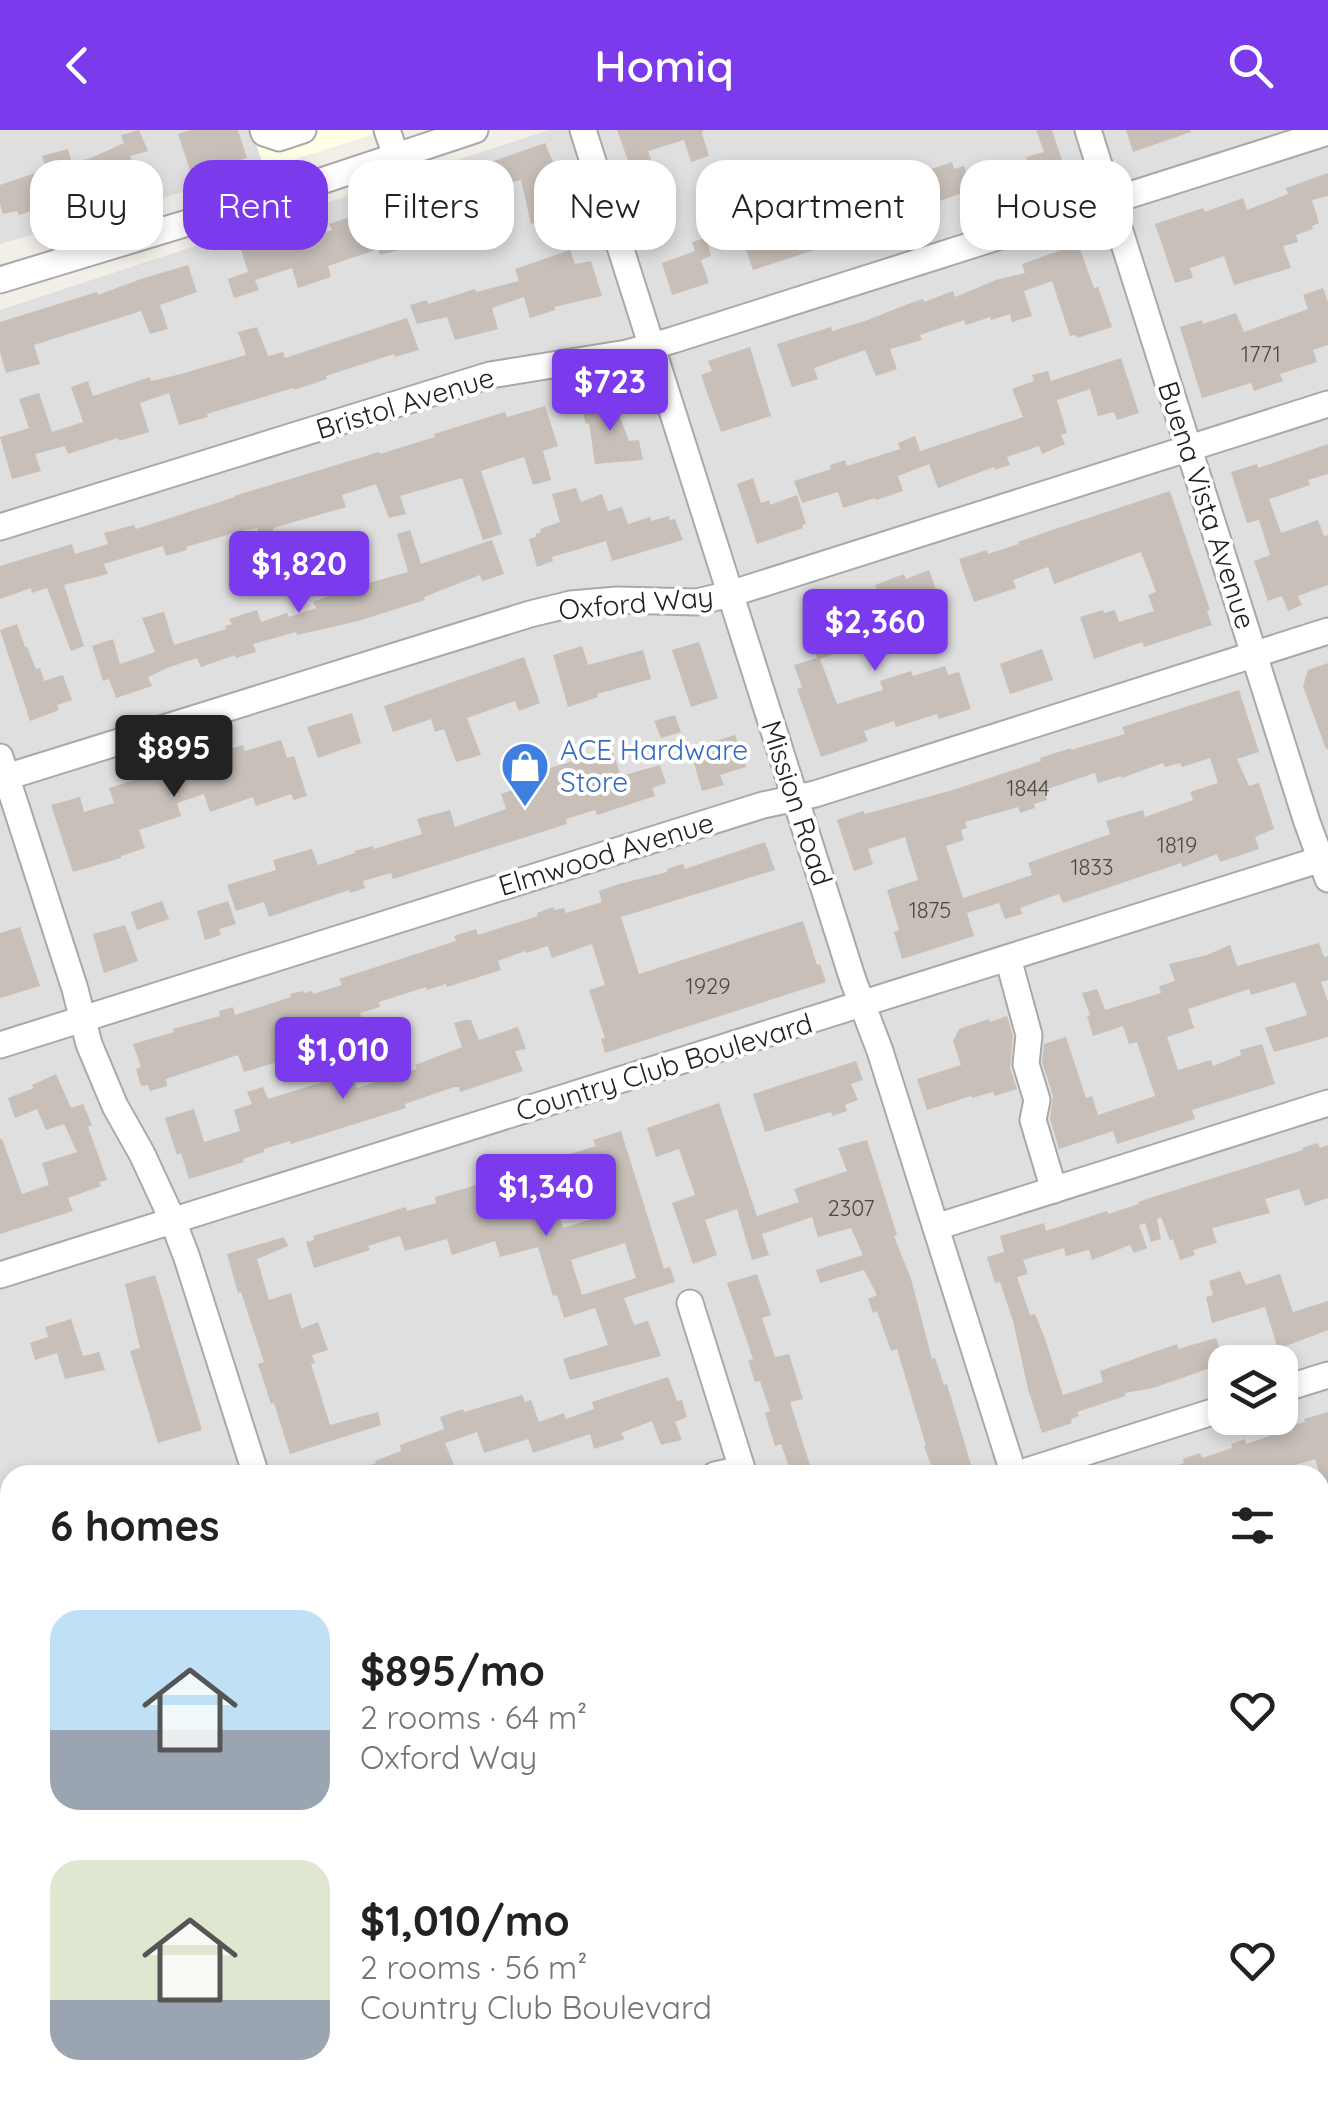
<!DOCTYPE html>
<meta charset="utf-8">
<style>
body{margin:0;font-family:Quicksand,sans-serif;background:#f2f2f2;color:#222;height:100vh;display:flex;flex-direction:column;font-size:38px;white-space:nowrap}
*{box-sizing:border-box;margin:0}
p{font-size:32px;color:#767676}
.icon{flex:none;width:55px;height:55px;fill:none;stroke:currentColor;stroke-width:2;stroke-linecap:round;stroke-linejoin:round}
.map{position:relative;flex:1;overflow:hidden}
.sheet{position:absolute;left:0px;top:1335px;width:1330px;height:640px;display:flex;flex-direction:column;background:#fff;border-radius:30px 30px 0 0;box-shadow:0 5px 15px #0003}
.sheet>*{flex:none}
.top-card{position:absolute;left:30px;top:30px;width:1270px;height:90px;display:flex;gap:20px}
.tools{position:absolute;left:1208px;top:1215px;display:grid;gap:20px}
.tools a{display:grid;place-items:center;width:90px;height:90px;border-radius:20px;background:#fff;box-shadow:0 5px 15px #0003;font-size:50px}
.price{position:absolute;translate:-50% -85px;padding:0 22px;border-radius:10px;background:#7c3aed;color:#fff;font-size:32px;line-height:65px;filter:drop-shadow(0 2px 5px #0008)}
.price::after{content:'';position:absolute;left:50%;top:60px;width:30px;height:22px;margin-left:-15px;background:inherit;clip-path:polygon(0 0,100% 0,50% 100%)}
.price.active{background:#222;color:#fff}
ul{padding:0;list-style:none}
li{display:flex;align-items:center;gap:30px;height:250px;padding:0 50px}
li span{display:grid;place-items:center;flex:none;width:280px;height:200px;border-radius:30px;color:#555}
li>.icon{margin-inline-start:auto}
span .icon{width:120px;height:120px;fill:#fffc;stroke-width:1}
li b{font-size:42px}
h2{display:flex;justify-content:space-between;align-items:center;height:120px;padding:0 50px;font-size:42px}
.tag{padding:0 35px;border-radius:30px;background:#fff;box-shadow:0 5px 15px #0003;font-size:35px;line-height:90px}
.tag.active{background:#7c3aed;color:#fff}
header{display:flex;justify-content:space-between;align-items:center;height:130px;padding:0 50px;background:#7c3aed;color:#fff;font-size:45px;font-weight:600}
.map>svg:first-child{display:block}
.residential{fill:#e0dfdf;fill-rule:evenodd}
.education{fill:#ffffe5}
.water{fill:url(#water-ripples)}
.building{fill:#c7bfb8;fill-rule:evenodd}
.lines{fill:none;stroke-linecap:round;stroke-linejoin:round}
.minor-casing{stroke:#a9a9a9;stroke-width:29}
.minor{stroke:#fff;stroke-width:25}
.labels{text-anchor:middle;stroke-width:8;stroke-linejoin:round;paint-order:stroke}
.number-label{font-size:22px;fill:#4b4948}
.street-label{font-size:28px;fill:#222;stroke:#fff}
.shop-label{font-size:28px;fill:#366cbe;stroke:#fff;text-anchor:start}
</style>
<header><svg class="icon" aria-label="back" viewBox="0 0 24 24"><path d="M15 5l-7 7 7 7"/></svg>Homiq<svg class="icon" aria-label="search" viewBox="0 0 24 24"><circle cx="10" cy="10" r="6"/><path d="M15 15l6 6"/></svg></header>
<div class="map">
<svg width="1328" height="1975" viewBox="0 0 1328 1975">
<defs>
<pattern id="water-ripples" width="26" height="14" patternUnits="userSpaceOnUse" patternTransform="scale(2.5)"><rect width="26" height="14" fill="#aad3df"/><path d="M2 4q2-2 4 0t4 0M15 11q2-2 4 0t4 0" fill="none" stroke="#92b5bf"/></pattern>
</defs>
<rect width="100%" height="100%" fill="#f2efe9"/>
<g class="residential">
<polygon points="0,0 252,0 264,39 0,114"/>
<path d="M 549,0 L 1328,0 L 1328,1765 L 1320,1767 L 1320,1345 L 10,1345 L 10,1965 L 695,1965 L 664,1975 L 0,1975 L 0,180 ZM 1225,1232 L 1280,1232 L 1280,1288 L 1225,1288 Z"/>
</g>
<polygon class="education" points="252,0 387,0 264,39"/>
<polygon class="water" points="736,1965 1003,1965 974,1975 704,1975"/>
<g class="building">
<polygon points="139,0 148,21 130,26 139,48 59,75 58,72 19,85 17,81 3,84 0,74 0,55 47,39 42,26 68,19 72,33 91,28 124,13 121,5"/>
<polygon points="191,0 238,0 247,28 192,46 178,4"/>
<polygon points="617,0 703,0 702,4 709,26 691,32 684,10 648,21 659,53 639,61"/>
<polygon points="1036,0 1052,0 1066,43 1035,53 1026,27 1044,22"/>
<polygon points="1126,0 1190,0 1191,2 1133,22"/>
<polygon points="545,13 574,82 531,94 521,50 478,60 485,84 482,85 488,107 456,117 452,106 380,125 378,119 328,136 331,147 298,158 292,138 255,150 259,160 234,168 228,149 248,142 241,119 281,105 278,95 296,89 302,109 332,100 329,94 365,82 361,70 379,64 379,66 494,31"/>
<polygon points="952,32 954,39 964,36 972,59 906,84 908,90 875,101 874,97 824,117 753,140 741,106 758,100 755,92 798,78 790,56 807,50 821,89 924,57 920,47 931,44 929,40"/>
<polygon points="1328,43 1328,66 1312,70 1319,93 1312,96 1313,99 1296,105 1298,112 1283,116 1291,138 1234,155 1224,126 1190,138 1193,148 1175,153 1155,94 1203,78 1205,82 1243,68 1247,80 1288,64 1286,58"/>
<polygon points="706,108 711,126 701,130 709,153 672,165 662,133 695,121 692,112"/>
<polygon points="1078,114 1094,158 1098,157 1112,197 1077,208 1076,205 1070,206 1052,151 1024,161 1032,186 1012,192 1010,184 991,190 990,187 966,195 964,190 920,205 922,210 890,219 897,239 876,246 865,220 814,238 818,249 792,257 777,214 831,197 832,201 865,191 908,174 923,169 924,172 953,161 955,167 996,150 1025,143 1022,134"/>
<polygon points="570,120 575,134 591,131 602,166 554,177 555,180 530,188 524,167 492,178 498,199 455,210 447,187 417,194 410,175 427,170 428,174 475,159 476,162 519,151 515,139"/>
<polygon points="188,135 197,162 160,175 168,199 150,204 141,181 34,215 40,234 6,243 0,222 0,192 97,162 98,165 141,149"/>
<polygon points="1323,158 1328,172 1328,215 1313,220 1317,232 1280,244 1283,251 1254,261 1251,253 1202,268 1180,197 1202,190 1203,194 1236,183 1244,202 1308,179 1303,165"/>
<polygon points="407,188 419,220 395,227 394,224 326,246 327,249 294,260 293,258 207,284 208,287 179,295 169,263 140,273 149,302 119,311 118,308 68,324 65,316 35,324 41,341 12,349 0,307 29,298 19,269 39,263 52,302 83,292 71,257 88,251 93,266 150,247 151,251 181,244 246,225 238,202 257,197 268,226 283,222 285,228"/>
<polygon points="750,217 771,286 721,302 701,245 712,241 708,231"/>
<polygon points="1121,228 1139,283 1117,290 1114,282 1098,286 1090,259 1057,270 1067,303 1061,305 1065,314 1042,324 1039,316 1007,327 1010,335 994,340 994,337 938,358 929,334 898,346 903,361 876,370 875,368 843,378 838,362 802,373 794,351 831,339 830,335 845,330 847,336 900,319 898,313 915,306 920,321 1023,287 1012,259 1034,251 1032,245 1048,241 1051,251"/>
<polygon points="612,267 629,311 639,310 643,330 595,334 589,293 586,294 582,279 591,276 590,274"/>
<polygon points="545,276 558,316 543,321 551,350 533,355 524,327 481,341 502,404 483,410 462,348 400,366 406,384 389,388 376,354 342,365 346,377 273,398 274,400 259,405 257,398 241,401 186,417 187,420 166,426 163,416 104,434 108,444 64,455 84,516 71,521 47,458 32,463 31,458 0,469 0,436 72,414 75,424 108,414 104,403 134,395 136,399 235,367 234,366 379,322 380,324 435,307 434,304 505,282 507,287"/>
<polygon points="1328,314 1328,344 1308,350 1310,355 1269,369 1281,403 1318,390 1324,406 1328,405 1328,455 1298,466 1302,475 1288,481 1282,466 1268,471 1254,431 1270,425 1259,390 1247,393 1231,342 1257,334 1258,338"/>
<polygon points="753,348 761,373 769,370 770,375 797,365 806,394 802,395 803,398 757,414 737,354"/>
<polygon points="576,358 581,372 602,364 608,381 622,377 628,394 650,387 651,391 669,386 670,390 675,389 683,410 612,431 606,411 552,427 553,431 537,437 529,409 536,407 536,404 541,402 540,399 560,392 552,364"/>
<polygon points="1170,361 1210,480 1207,481 1212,495 1144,517 1142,512 1094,529 1080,487 1103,480 1104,483 1115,480 1119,492 1154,481 1148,465 1156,462 1141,422 1054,454 1048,437 1013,450 1016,458 974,472 959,429 987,420 988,424 1019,414 1018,412 1052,400"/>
<polygon points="410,400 421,434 492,410 504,444 482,451 480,445 424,467 425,470 358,491 297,505 296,502 253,514 256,522 236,528 235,525 201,537 197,528 167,538 148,547 152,556 116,568 109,549 103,551 92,516 113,509 120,534 155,522 142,488 164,482 174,515 226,499 225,496 232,494 229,489 257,480 261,492 287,483 289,487 316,478 313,472 347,459 408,442 397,404"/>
<polygon points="929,440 938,466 894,483 898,493 850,514 852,518 820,529 837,574 883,560 880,551 911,541 913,546 945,536 948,545 959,542 971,579 939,589 937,584 896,597 894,591 864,601 868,611 821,627 797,559 802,557 794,535 817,528 809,503 862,486 856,469 877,460 875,455 904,444 906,449"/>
<polygon points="17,494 25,517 27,517 36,539 40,538 44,551 63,545 72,570 57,575 59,580 30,591 0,500"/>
<polygon points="699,512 718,568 691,577 672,520"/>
<polygon points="582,516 588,535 643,520 651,549 597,564 598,567 568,577 553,525"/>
<polygon points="1042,519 1053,550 1010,564 1000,534"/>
<polygon points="524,527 540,573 519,581 515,571 467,588 481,625 456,632 444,599 435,602 431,589 393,602 384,576"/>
<polygon points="1328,533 1328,619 1326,619 1303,556 1308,540"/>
<path d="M 1239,560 L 1259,622 L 1237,629 L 1249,656 L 1259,653 L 1274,699 L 1255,707 L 1259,719 L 1220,732 L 1217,724 L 1183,737 L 1181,733 L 1063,773 L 1059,764 L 1020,778 L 1022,784 L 1005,789 L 999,773 L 967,783 L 974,806 L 902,829 L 894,802 L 899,800 L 887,760 L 918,750 L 905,707 L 868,719 L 873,734 L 854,741 L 837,690 L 863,681 L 865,684 L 953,660 L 1041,631 L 1040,628 L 1071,618 L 1071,620 L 1125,604 L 1122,597 ZM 1210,628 L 1218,653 L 1190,662 L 1193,670 L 1145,687 L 1143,680 L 1106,691 L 1110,704 L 1028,733 L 1032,745 L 963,768 L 946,716 L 964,710 L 961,700 L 967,698 L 965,692 L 1018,677 L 1020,683 L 1035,678 L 1034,674 L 1047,670 L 1044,660 L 1095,643 L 1098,653 L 1121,646 L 1122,648 L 1163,633 L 1165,637 L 1180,633 L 1182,637 Z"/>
<polygon points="352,583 361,613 318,628 307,597"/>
<polygon points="675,585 681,602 661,608 654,591"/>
<polygon points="735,605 746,637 720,645 724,655 702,661 690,619"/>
<polygon points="281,610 287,628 294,626 307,666 294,670 291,664 256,676 253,667 210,682 204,664 177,673 181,686 139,700 145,718 121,726 121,728 73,742 51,675 80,667 84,682 114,673 109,658 243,615 245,621"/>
<polygon points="612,619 621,646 660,635 666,653 652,658 655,666 597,685 595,680 566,689 567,694 393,749 391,743 363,751 365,758 350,763 349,760 269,787 264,772 236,781 227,755 276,740 273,730 312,719 318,735 355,723 354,721 373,716 374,719 422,704 417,689 450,680 455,697 506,679 501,664 524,656 521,647"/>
<polygon points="765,712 775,740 621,787 639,844 803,791 817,835 820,834 826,852 605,923 601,909 605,908 589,860 605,855 592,814 552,828 548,816 526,823 525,821 498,831 501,840 447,857 446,854 427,860 426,857 379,872 380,877 360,883 370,912 333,923 326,905 298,914 302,925 244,942 238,925 166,949 167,956 150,961 148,955 141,956 136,939 141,937 133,914 174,902 173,899 220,886 219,881 233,877 235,885 291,867 290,864 303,861 304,863 312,861 313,864 342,855 339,849 456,811 454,806 476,799 478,805 538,786 537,783 553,777 555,780 564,778 566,783 602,772 599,761 619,754 667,742 667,739 683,734 685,739"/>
<polygon points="162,771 169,789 137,800 131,782"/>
<polygon points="228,771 236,794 219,799 221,805 205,810 197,781"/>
<polygon points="125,795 138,831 104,843 93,804"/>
<polygon points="20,797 40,856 0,868 0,803"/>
<polygon points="1319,813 1324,827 1328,826 1328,850 1321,852 1328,872 1328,907 1274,922 1265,898 1307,885 1295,852 1251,865 1249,859 1188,879 1194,898 1167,907 1178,940 1211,930 1213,936 1241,925 1240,920 1262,914 1275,954 1192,980 1195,989 1117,1014 1113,1001 1059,1019 1050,989 1053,966 1042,932 1044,914 1066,907 1086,968 1092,966 1098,985 1155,966 1137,912 1129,914 1123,896 1093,906 1087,886 1090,885 1082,863 1097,859 1105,880 1161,863 1159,856 1175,851 1169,834 1207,825 1230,815 1237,836"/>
<polygon points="1007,886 1013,906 1010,938 1017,959 995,966 993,962 972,968 971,966 927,980 917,949 961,935 953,911 959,899 989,889 990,892"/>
<polygon points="465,890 471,890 479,910 518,897 526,919 515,921 523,941 460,962 459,957 454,957 405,974 406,978 291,1014 290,1011 264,1019 264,1022 243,1029 244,1032 189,1049 181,1023 177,1025 165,988 194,979 204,1012 240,1001 234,980 252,974 247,962 263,957 268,969 336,948 331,936 346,931 357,958 417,939 415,935 462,917 454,893"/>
<polygon points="856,931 863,950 851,954 858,970 845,975 847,981 832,986 831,982 765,1002 753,964"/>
<polygon points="56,944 71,978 83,974 92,995 88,997 107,1050 99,1052 101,1056 68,1068 73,1081 0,1104 0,1009 2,1009 22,1064 49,1055 42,1033 77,1022 64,994 46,1000 37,979 15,988 8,968 34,958 32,955"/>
<polygon points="719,973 757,1086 799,1072 794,1059 847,1041 838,1018 867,1010 897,1105 894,1106 911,1149 932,1229 935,1228 944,1255 947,1254 974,1345 935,1345 924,1316 926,1316 897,1219 891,1221 877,1181 873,1183 868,1169 877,1165 864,1140 820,1153 816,1140 863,1125 851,1098 818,1107 812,1087 762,1104 769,1125 752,1130 737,1079 705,1090 717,1125 693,1134 672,1073 695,1065 679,1019 656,1027 647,998"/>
<path d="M 621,1001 L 664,1139 L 670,1137 L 675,1152 L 624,1168 L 634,1195 L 648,1191 L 661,1226 L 570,1250 L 563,1229 L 608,1215 L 595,1178 L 564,1188 L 557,1165 L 553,1166 L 538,1117 L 500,1127 L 495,1111 L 452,1125 L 447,1109 L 405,1121 L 400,1106 L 368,1116 L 370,1120 L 314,1138 L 306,1112 L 314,1110 L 313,1106 L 406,1077 L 407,1081 L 436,1073 L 435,1067 L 515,1044 L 512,1035 L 539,1027 L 541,1033 L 596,1016 L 593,1010 ZM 604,1049 L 614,1082 L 563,1098 L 552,1065 ZM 625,1113 L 636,1148 L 582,1165 L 571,1130 Z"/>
<polygon points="1318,1013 1320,1018 1328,1015 1328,1068 1305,1076 1299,1059 1265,1069 1270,1083 1212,1098 1217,1113 1193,1120 1195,1125 1180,1130 1173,1109 1170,1110 1161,1087 1157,1089 1161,1109 1151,1112 1145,1093 1139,1095 1147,1118 1134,1123 1130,1115 1092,1130 1089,1120 1066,1126 1064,1118 1023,1130 1028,1144 1017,1147 1030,1185 1035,1184 1044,1206 1063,1265 1103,1252 1100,1241 1177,1214 1178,1219 1216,1208 1225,1233 1153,1258 1125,1263 1125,1266 1077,1282 1079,1286 1071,1289 1072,1293 1042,1303 1028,1259 1013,1191 1000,1152 995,1153 987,1127 1004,1122 1000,1106 1044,1093 1046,1101 1107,1081 1108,1084 1139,1074 1138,1072 1153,1067 1303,1020 1302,1018"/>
<polygon points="284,1107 288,1116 257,1129 269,1170 291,1163 301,1199 318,1192 328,1220 312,1225 315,1233 311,1234 330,1295 378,1282 381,1295 290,1324 274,1273 271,1274 258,1234 264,1232 241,1162 238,1163 227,1124"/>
<polygon points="1240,1141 1246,1155 1280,1144 1293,1182 1328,1171 1328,1200 1278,1219 1265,1177 1212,1193 1206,1167 1213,1165 1209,1151"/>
<polygon points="757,1144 771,1185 762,1188 775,1227 789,1224 803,1269 790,1272 813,1345 792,1345 781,1314 775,1316 765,1283 770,1281 760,1251 755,1252 748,1231 753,1229 727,1153"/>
<polygon points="155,1145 202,1300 158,1313 130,1221 140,1218 125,1154"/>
<polygon points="71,1189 83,1226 99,1222 105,1240 65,1249 57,1223 35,1230 30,1213 48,1207 45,1197"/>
<polygon points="668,1247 677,1271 682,1270 687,1287 675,1292 682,1310 661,1315 652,1291 621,1303 625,1309 594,1319 590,1304 533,1323 528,1309 484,1323 477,1302 445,1313 454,1335 425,1345 350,1345 350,1342 376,1333 375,1331 401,1321 400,1315 444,1299 440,1287 463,1279 464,1282 522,1265 525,1272 531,1270 539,1292 564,1283 566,1289 594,1279 592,1272"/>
<polygon points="1328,1282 1328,1358 1324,1359 1315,1329 1286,1338 1289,1345 1158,1345 1157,1342 1184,1333 1183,1329 1200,1323 1202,1328 1232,1318 1231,1314 1245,1309 1246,1314 1272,1305 1271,1301 1305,1292 1304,1289"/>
</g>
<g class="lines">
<g class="minor-casing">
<g id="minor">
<polyline points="263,0 264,3 279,8 303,0"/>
<polyline points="387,0 396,26"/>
<polyline points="583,0 853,850 880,921 1014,1345"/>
<polyline points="1088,0 1307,692 1328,749"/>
<polyline points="0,150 273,67 475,0"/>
<polyline points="0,397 490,245 627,223 673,210 1328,2"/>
<polyline points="0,627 75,859 89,914 115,976 142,1024 173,1091 187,1128 256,1345"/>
<polyline points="0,649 530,484 571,474 617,470 697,472 730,464 1328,274"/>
<polyline points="1008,828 1029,905 1026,934 1037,970 1033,990 1054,1060"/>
<polyline points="0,915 763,675 815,664 1328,501"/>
<polyline points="936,1097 1328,973"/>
<polyline points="0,1145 1328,727"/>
<polyline points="690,1173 744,1345"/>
<polyline points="1280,1260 1328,1245"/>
<polyline points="715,1345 742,1339"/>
<polyline points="1014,1345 1225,1278"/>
<polyline points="1320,1520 1328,1517"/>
<polyline points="0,1527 10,1524"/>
<polyline points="0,1842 10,1839"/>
<polyline points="1320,1927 1328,1924"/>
<polyline points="449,1965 450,1968"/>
<polyline points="86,1975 118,1965"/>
<polyline points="1173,1975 1203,1965"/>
</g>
</g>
<use href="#minor" class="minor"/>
</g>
<defs>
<g id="shop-pin" transform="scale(2.5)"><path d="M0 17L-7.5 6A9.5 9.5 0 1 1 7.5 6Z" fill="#3f7fe0" stroke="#fff"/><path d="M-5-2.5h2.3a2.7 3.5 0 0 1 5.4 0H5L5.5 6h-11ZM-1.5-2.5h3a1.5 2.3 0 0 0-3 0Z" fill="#fff"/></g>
</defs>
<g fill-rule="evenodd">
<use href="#shop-pin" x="525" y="636"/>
</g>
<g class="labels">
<g class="number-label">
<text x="1261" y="232">1771</text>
<text x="1028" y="666">1844</text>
<text x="1177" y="723">1819</text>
<text x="1092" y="745">1833</text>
<text x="930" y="788">1875</text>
<text x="708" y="864">1929</text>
<text x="851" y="1086">2307</text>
</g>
<g class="street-label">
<text transform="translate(405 273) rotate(-17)" y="10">Bristol Avenue</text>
<text transform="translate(1207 375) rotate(72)" y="10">Buena Vista Avenue</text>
<text transform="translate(636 473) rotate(-5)" y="10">Oxford Way</text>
<text transform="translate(797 673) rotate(72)" y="10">Mission Road</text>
<text transform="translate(606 724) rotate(-17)" y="10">Elmwood Avenue</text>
<text transform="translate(664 937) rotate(-17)" y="10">Country Club Boulevard</text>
</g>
<g class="shop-label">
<text x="560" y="630">ACE Hardware<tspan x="560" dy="32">Store</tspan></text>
</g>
</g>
</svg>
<div class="tools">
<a><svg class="icon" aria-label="layers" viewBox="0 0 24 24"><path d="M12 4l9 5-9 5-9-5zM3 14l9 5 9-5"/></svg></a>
</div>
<b class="price" style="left:610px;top:304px">$723</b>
<b class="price" style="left:299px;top:486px">$1,820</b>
<b class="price" style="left:875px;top:544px">$2,360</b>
<b class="price active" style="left:174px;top:670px">$895</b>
<b class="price" style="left:343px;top:972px">$1,010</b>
<b class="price" style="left:546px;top:1109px">$1,340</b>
<div class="top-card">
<a class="tag">Buy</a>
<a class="tag active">Rent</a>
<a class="tag">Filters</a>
<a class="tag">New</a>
<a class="tag">Apartment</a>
<a class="tag">House</a>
</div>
<section class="sheet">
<h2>6 homes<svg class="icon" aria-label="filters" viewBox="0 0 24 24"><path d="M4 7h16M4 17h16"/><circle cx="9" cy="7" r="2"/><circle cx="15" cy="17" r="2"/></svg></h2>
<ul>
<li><span style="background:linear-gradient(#bfe0f5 60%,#9aa5b1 0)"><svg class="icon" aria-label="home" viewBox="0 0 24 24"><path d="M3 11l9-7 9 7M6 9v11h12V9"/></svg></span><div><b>$895/mo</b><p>2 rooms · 64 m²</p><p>Oxford Way</p></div><svg class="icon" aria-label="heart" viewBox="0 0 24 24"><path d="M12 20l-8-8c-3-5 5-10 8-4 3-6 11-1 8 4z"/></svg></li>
<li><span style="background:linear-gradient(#dfe7d0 70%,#9aa5b1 0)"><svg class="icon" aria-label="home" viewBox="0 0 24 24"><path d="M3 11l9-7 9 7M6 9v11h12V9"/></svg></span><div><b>$1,010/mo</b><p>2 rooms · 56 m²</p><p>Country Club Boulevard</p></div><svg class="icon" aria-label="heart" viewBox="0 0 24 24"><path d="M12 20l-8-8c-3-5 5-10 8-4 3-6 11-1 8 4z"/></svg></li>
</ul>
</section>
</div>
